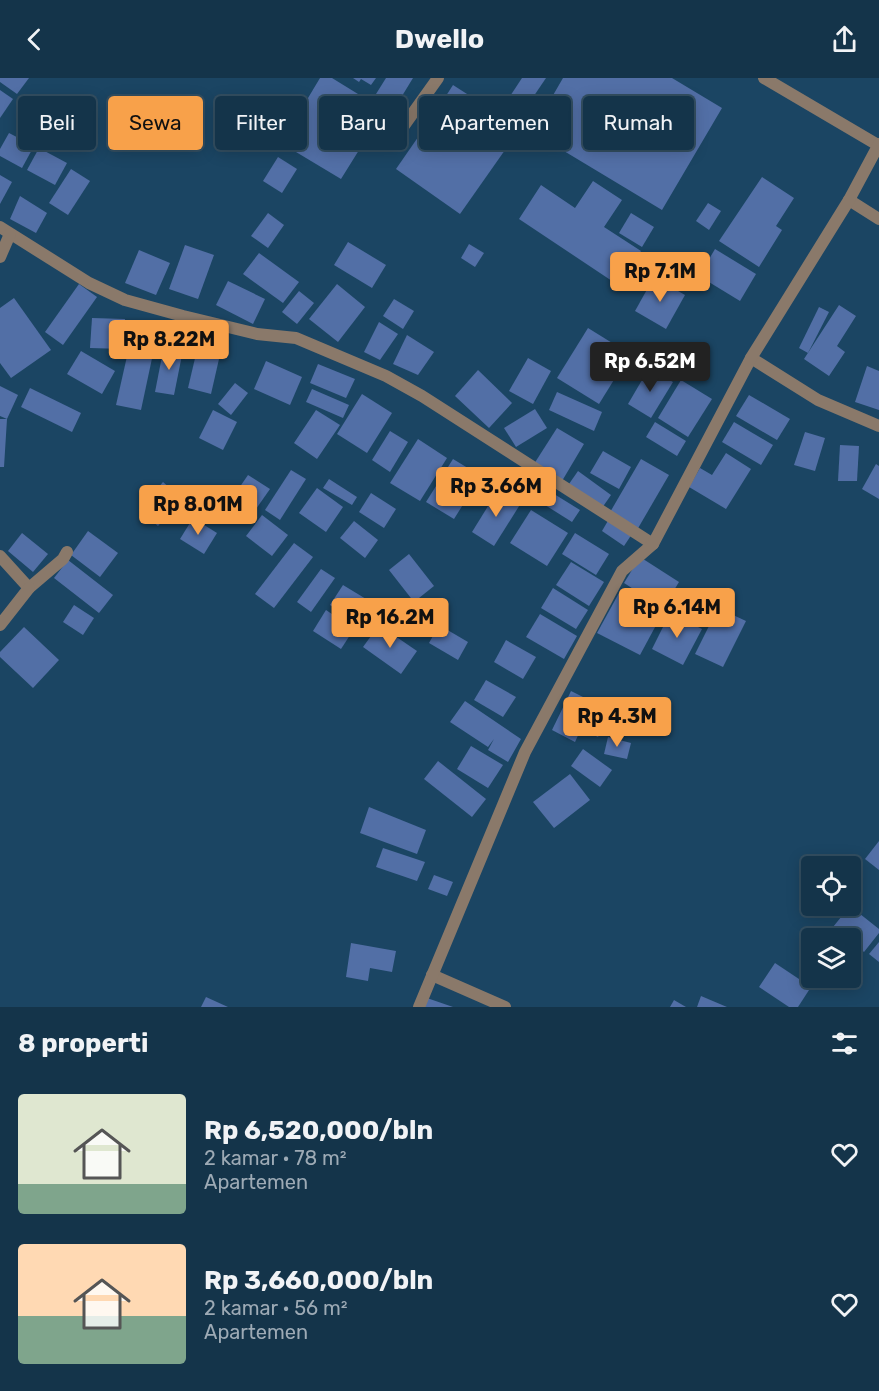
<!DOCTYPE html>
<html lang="id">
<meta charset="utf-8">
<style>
body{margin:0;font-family:Rubik,sans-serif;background:#213f54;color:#f1f3f6;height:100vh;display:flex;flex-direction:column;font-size:22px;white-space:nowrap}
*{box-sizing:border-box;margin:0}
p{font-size:20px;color:#9daab5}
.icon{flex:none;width:33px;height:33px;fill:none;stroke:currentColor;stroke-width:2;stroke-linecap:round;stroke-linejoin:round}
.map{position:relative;height:929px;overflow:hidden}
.drawer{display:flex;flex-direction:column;background:#14344a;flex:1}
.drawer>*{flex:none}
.hud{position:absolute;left:18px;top:18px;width:843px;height:54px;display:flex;gap:12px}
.tools{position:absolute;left:801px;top:778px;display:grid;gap:12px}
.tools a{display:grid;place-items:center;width:60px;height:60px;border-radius:6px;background:#14344a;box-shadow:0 3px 15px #0003,0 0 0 2px #334f62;font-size:30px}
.price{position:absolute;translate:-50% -51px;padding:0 14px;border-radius:6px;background:#f8a14a;color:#111;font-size:20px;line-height:39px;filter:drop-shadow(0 2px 3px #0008)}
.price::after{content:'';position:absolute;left:50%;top:36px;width:18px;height:14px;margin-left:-9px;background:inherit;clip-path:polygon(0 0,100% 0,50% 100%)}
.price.current{background:#222;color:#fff}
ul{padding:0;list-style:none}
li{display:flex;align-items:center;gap:18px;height:150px;padding:0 18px}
li span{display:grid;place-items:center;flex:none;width:168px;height:120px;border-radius:6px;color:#555}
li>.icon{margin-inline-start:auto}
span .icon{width:72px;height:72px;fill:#fffc;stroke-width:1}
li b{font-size:26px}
h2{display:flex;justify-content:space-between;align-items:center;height:72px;padding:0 18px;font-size:26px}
.tag{padding:0 21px;border-radius:6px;background:#14344a;box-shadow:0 3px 15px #0003,0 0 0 2px #334f62;font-size:21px;line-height:54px}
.tag.current{background:#f8a14a;color:#111}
header{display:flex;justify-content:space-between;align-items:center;height:78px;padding:0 18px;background:#14344a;font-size:27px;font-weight:700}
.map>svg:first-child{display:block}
.building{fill:#526fa6}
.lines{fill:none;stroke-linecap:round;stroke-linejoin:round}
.lane{stroke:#8a796a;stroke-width:12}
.street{stroke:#8a796a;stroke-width:12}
</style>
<header><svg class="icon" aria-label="back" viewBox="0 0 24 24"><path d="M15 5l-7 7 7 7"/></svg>Dwello<svg class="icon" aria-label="share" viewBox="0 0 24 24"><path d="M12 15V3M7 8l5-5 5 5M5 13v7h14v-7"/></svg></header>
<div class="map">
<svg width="879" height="929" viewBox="0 0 879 929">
<rect width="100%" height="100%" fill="#1b4563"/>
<g class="building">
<polygon points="0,0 29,0 17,16 0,4"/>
<polygon points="320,0 332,0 371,24 386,0 413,0 391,36 384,32 341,101 281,65"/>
<polygon points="353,0 376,0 371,7 361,1 359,4"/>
<polygon points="522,0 546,0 519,40 503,29"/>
<polygon points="563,0 672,0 722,30 662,132 539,58 560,23 552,19"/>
<polygon points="453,7 517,48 506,66 442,24"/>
<polygon points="0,12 13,21 0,40"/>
<polygon points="441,26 505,72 460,136 396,91"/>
<polygon points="9,55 34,68 22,90 0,78 0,71"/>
<polygon points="39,70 67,85 55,107 27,92"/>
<polygon points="278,79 297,91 282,115 263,103"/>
<polygon points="71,91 90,103 68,137 49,125"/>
<polygon points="0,97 12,104 0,126"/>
<polygon points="762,99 794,120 776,148 782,152 759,189 719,163"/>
<polygon points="593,103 622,122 604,149 641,173 618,207 519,141 541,107 575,130"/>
<polygon points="20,118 47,135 36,155 10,141"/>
<polygon points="708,125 721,133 709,152 696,143"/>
<polygon points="268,135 284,147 268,170 251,158"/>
<polygon points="631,135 654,149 642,169 619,155"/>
<polygon points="348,164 386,187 372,210 334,187"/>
<polygon points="469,166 484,175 475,189 461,180"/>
<polygon points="185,167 214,177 198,221 169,211"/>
<polygon points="715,171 756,196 740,223 699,198"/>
<polygon points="139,172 170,185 156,217 125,205"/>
<polygon points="259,175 299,204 283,225 243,196"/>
<polygon points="654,199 685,217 666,251 635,233"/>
<polygon points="228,203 265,221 253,246 216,227"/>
<polygon points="79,206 97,219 63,267 45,254"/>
<polygon points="337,206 365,229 338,264 309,241"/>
<polygon points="299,213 314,225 297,246 282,234"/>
<polygon points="14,220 51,272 11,300 0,285 0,230"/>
<polygon points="394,221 414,233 403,251 383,238"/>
<polygon points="839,227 856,238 837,268 845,274 829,298 804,281"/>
<polygon points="819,229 829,234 808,275 799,270"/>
<polygon points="92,240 125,241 123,271 90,270"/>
<polygon points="379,244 398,256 380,282 364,274"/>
<polygon points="588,250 630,276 599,326 557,300"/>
<polygon points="407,257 434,274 418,297 393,286"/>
<polygon points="130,265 154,271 141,332 116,327"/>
<polygon points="164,268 183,272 174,317 155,314"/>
<polygon points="81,273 115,293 102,316 67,296"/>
<polygon points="196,276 219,281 211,316 188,310"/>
<polygon points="528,280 551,293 533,326 509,313"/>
<polygon points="266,283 302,299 290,327 254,311"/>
<polygon points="318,286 355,301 346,320 310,305"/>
<polygon points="867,288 879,293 879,332 855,324"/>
<polygon points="649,290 673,304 651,340 628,326"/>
<polygon points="478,292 512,325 489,350 455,318"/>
<polygon points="681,302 712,321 688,359 658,340"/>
<polygon points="235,305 248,315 231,337 218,326"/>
<polygon points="0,308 18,317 7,341 0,338"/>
<polygon points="30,310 81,335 72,354 21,329"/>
<polygon points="312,311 349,327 343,340 306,324"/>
<polygon points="557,314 602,334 594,353 549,332"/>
<polygon points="362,316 392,335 367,375 337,356"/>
<polygon points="749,317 790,341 777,362 736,338"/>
<polygon points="535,331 547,350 516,369 504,350"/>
<polygon points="213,332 237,344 223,372 199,360"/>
<polygon points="316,332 340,347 317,381 294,365"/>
<polygon points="0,341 7,341 4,389 0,389"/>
<polygon points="655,344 686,363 677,378 646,359"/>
<polygon points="734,344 773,367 761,387 722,364"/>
<polygon points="557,350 584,366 562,403 534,386"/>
<polygon points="390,353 408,364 390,394 372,382"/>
<polygon points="805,354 825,360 815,393 794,387"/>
<polygon points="418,361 447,380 420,423 390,405"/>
<polygon points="840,367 859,368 857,403 838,403"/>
<polygon points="603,373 631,389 619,411 590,395"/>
<polygon points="726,375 751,391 726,431 689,409 700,390 712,397"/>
<polygon points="453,381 481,398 454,441 426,424"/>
<polygon points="641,381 669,397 637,452 609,436"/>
<polygon points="876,386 879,388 879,421 862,411"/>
<polygon points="291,392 306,401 280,442 265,432"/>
<polygon points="578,393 611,417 602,430 569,406"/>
<polygon points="248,397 270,411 256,431 235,416"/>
<polygon points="525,398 580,432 572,444 518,410"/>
<polygon points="329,401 357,419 352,427 323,410"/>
<polygon points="163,404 182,421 158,448 139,432"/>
<polygon points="317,410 343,429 326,454 299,435"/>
<polygon points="498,412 521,425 494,468 472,454"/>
<polygon points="371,415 396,431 384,450 359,434"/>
<polygon points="531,432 568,455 547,488 510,465"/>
<polygon points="262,437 288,457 272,478 246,458"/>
<polygon points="193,440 217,455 204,476 180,461"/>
<polygon points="609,441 632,456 624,468 602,453"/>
<polygon points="354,443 378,462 365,480 340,460"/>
<polygon points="88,453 118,475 100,499 71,477"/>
<polygon points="22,455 48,476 33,494 8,473"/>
<polygon points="575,455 609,476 596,497 562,476"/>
<polygon points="294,465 313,479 274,530 255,516"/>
<polygon points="409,476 434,508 414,524 389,492"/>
<polygon points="640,479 679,504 663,530 624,505"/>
<polygon points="68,482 113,517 99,535 54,500"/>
<polygon points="571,484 604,504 589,528 556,507"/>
<polygon points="321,491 335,500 311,534 297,524"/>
<polygon points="343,507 371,524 358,545 330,527"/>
<polygon points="553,510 588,532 576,551 541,530"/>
<polygon points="619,515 661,538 640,577 597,555"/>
<polygon points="74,527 94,540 83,557 63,544"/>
<polygon points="718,530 746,543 723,589 695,576"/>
<polygon points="326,532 354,551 341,571 313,553"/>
<polygon points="670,535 702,551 683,587 652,571"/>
<polygon points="540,536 577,558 564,581 526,559"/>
<polygon points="379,547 417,573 401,596 363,569"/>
<polygon points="439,547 468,564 458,582 429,565"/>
<polygon points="24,549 59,582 33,610 0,579 0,574"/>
<polygon points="506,562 536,579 523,601 494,584"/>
<polygon points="486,602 516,619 503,639 474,622"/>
<polygon points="571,613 611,633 598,659 581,651 575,664 552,652"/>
<polygon points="465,623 521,661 508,684 488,672 494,661 488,669 450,644"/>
<polygon points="608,659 631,665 627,681 604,676"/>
<polygon points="471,668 503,687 488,710 457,691"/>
<polygon points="583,671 612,692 600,709 571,688"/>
<polygon points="438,683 486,721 472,739 424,701"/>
<polygon points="570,696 590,722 554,750 533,724"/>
<polygon points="369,729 426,752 417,776 360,755"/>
<polygon points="879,763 879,792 865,781"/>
<polygon points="383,770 425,784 417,803 376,789"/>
<polygon points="434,797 453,804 447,818 428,811"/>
<polygon points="850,828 879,851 879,855 864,874 850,861 833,849"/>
<polygon points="879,864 879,884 869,876"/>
<polygon points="351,865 396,873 392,894 370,890 368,903 346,899"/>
<polygon points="775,885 811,909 798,929 789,929 759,909"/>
<polygon points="701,918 727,929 697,929"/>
<polygon points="206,919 228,929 201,929"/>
<polygon points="427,920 453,929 424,929"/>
<polygon points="674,922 686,929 670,929"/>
</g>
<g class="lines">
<polyline class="lane" points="393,63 438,0"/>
<g class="street">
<polyline points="764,0 878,67"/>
<polyline points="849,122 879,141"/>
<polyline points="0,149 89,205 125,222 183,238 257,256 296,260 386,298 422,318 653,466"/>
<polyline points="0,179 10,156"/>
<polyline points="751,280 818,322 879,348"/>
<polyline points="0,478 29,510 63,481 67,474"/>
<polyline points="0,547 29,510"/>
<polyline points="432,897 505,929"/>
<polyline points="419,929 525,674 622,493 653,466 751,280 849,122 879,66"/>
</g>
</g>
</svg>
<div class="tools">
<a><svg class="icon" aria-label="locate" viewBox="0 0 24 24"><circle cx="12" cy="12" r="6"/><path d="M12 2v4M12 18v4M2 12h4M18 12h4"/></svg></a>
<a><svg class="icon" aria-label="layers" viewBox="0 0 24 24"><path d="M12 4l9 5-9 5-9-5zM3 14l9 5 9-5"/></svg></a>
</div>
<b class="price" style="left:660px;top:225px">Rp 7.1M</b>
<b class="price" style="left:169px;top:293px">Rp 8.22M</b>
<b class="price current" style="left:650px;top:315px">Rp 6.52M</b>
<b class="price" style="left:496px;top:440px">Rp 3.66M</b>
<b class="price" style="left:198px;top:458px">Rp 8.01M</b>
<b class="price" style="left:677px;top:561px">Rp 6.14M</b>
<b class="price" style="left:390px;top:571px">Rp 16.2M</b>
<b class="price" style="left:617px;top:670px">Rp 4.3M</b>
<div class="hud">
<a class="tag">Beli</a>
<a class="tag current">Sewa</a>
<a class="tag">Filter</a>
<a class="tag">Baru</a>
<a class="tag">Apartemen</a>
<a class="tag">Rumah</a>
</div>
</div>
<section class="drawer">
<h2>8 properti<svg class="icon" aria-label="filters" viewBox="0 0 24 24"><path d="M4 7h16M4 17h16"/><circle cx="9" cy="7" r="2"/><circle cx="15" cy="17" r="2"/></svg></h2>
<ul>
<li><span style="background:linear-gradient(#dfe7d0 75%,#7fa58c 0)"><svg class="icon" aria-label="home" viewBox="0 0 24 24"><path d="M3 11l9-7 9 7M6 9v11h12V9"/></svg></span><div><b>Rp 6,520,000/bln</b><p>2 kamar · 78 m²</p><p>Apartemen</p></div><svg class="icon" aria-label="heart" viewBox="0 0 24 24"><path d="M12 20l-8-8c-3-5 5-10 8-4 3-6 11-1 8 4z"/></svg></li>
<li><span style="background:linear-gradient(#ffd9b3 60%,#7fa58c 0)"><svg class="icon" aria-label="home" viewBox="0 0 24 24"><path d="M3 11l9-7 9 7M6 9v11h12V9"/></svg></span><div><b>Rp 3,660,000/bln</b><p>2 kamar · 56 m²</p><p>Apartemen</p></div><svg class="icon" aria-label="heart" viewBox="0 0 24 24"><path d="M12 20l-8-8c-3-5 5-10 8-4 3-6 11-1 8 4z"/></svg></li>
</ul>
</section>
